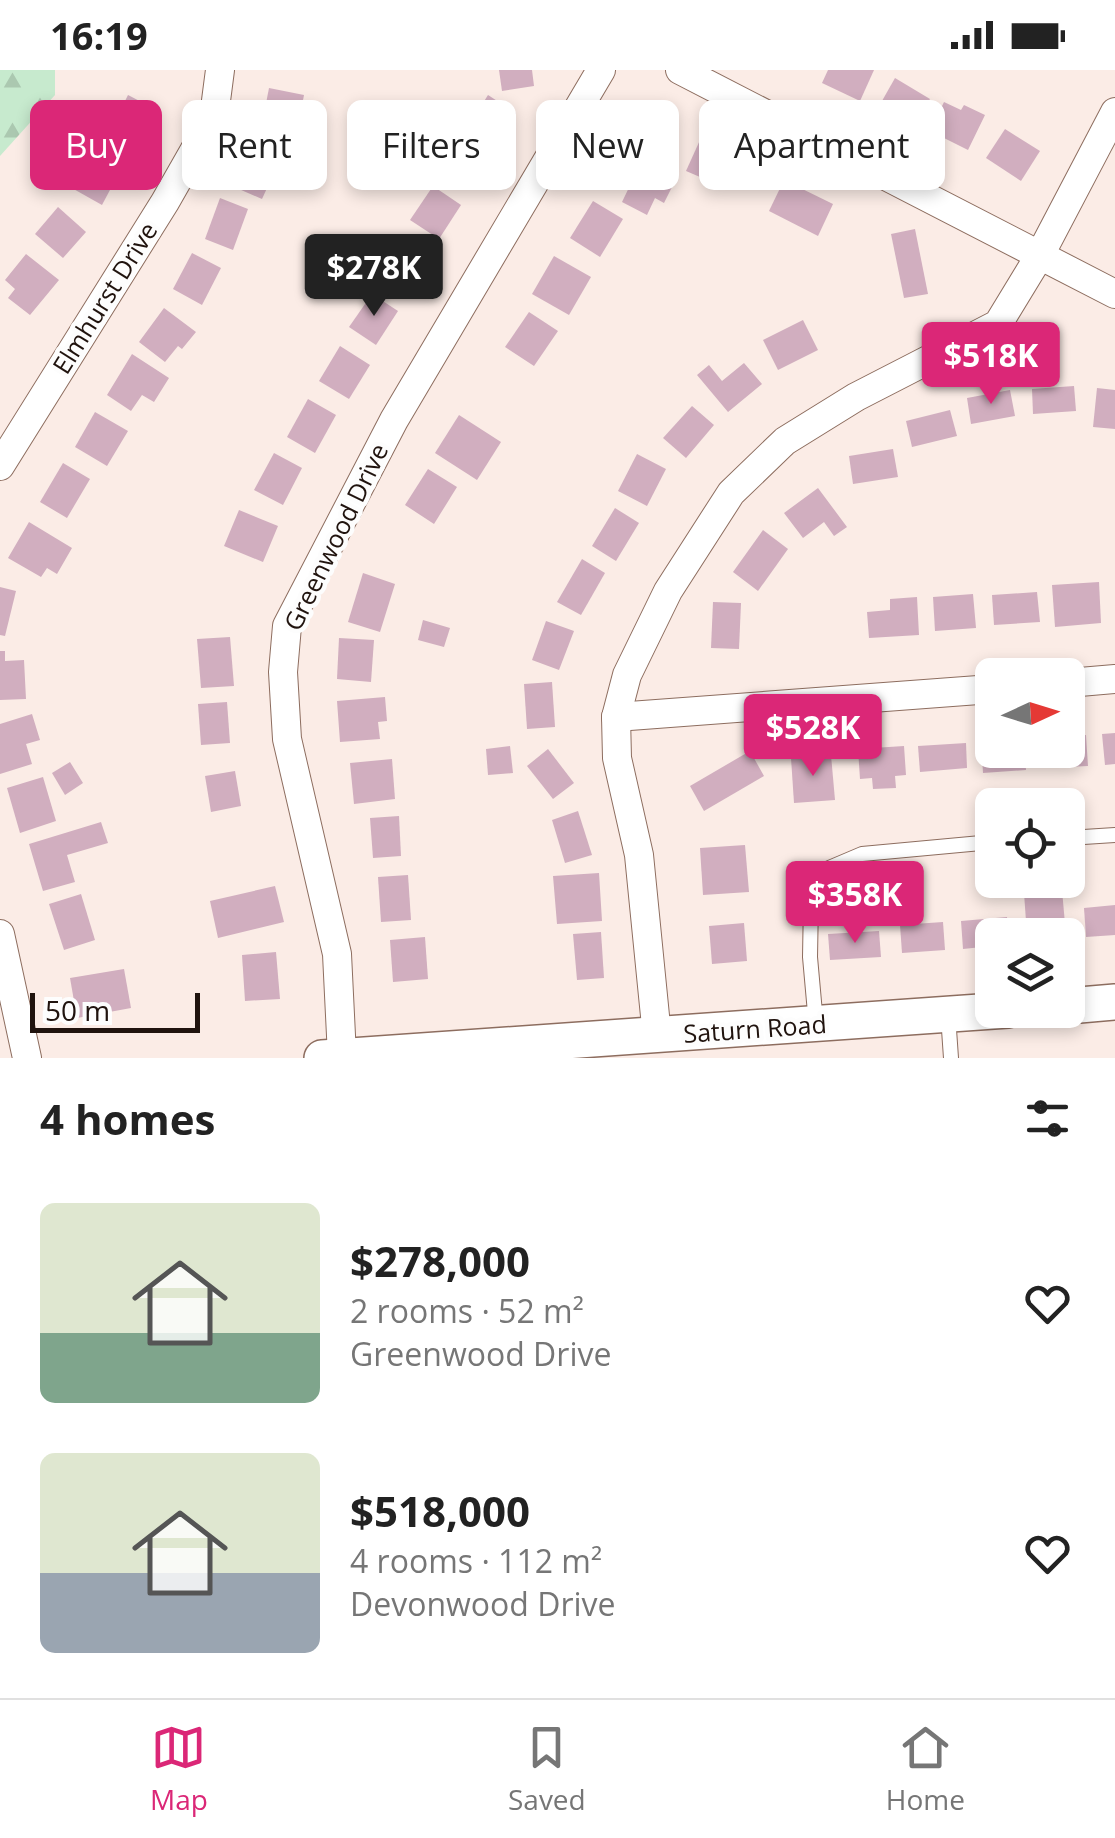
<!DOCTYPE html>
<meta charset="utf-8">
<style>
body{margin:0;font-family:"Open Sans",sans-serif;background:#f6f6f6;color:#222;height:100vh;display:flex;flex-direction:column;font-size:38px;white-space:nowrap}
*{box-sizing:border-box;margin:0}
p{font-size:32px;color:#767676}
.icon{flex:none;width:55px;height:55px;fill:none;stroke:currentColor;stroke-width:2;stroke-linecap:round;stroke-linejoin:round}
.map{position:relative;height:988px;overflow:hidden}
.sheet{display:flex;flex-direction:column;background:#fff;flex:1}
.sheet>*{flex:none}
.top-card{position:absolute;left:30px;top:30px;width:1055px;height:90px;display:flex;gap:20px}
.needle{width:65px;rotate:86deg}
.buttons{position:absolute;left:975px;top:588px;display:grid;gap:20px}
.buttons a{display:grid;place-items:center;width:110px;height:110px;border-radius:15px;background:#fff;box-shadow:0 5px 15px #0003;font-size:50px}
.scale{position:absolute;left:30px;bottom:25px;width:170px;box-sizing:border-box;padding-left:10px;border:5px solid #20130e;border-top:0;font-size:28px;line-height:35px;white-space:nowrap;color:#20130e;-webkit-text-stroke:8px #fdfdfd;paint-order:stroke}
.price{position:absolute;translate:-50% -85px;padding:0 22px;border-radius:10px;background:#db2777;color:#fff;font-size:32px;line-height:65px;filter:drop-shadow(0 2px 5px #0008)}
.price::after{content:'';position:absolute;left:50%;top:60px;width:30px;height:22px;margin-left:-15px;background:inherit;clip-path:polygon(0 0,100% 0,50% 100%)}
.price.selected{background:#222;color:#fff}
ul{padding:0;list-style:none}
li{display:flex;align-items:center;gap:30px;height:250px;padding:0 40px}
li span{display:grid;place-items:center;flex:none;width:280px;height:200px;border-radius:15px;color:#555}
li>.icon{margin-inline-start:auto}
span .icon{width:120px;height:120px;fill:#fffc;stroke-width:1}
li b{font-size:42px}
h2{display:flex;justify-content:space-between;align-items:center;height:120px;padding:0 40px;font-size:42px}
.chip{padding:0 35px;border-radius:15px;background:#fff;box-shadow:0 5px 15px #0003;font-size:35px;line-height:90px}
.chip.selected{background:#db2777;color:#fff}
.status{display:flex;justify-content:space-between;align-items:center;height:70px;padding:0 50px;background:#fff;direction:ltr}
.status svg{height:28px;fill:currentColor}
.menu{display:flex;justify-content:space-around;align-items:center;height:140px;border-top:2px solid #e0e0e0;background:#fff;font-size:28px;color:#767676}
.menu a{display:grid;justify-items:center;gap:5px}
.menu .selected{color:#db2777}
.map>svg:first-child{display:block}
.forest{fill:url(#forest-firs)}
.building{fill:#d1aebf}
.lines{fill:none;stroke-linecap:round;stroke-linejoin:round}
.service-casing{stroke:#8d6d5f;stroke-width:16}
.minor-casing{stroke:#8d6d5f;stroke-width:30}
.tertiary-casing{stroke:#8d6d5f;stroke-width:38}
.service{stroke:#fff;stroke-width:14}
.minor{stroke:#fff;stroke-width:28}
.tertiary{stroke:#fff;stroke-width:35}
.labels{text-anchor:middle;stroke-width:9;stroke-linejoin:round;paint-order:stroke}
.street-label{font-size:25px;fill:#20130e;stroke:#fdfdfd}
</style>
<div class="status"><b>16:19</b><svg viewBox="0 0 49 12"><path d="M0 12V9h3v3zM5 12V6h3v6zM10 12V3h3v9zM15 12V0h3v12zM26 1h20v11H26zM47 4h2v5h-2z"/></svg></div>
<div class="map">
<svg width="1115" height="988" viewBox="0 0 1115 988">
<defs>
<pattern id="forest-firs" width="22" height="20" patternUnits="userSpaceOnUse" patternTransform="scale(2.5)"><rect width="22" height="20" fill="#c7eace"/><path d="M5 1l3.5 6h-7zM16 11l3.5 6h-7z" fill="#abc8b0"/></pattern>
</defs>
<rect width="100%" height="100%" fill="#fbece6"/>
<polygon class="forest" points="0,0 55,0 55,25 0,86"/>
<g class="building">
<polygon points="499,0 532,0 534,16 502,21"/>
<polygon points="828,0 874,0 860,31 822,13"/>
<polygon points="895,8 930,29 912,58 878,38"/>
<polygon points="269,18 304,25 296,66 261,59"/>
<polygon points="128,25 155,39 136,77 109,63"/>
<polygon points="488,25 516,43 500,66 473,49"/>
<polygon points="944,32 961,40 964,35 985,45 968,80 930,61"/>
<polygon points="635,54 664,69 652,95 677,107 664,133 655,128 647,145 622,132 636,103 616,93"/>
<polygon points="1005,59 1040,81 1021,111 986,88"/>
<polygon points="467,61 496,74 477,113 449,99"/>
<polygon points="700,70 741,87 728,119 686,101"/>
<polygon points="250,76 280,90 262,129 232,116"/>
<polygon points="87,84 120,101 102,135 70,117"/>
<polygon points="784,110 833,134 818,166 769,141"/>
<polygon points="433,116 461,135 439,169 410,150"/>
<polygon points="220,128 248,139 233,180 205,169"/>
<polygon points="593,131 623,149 600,187 570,168"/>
<polygon points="58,137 86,162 63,188 35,164"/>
<polygon points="915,159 928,224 904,228 891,164"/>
<polygon points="402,170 434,191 414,223 382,202"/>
<polygon points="192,183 221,198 202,235 173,219"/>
<polygon points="26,184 59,210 30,245 8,228 15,219 5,210"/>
<polygon points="554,186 591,207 569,245 532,224"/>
<polygon points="372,224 398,241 376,275 349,257"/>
<polygon points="164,238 196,262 182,279 178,276 165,292 139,272"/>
<polygon points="529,242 558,261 534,296 505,277"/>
<polygon points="803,250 818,280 778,300 763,270"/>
<polygon points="340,276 370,295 349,329 319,311"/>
<polygon points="132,284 169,308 154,332 142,325 131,341 107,325"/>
<polygon points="744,293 762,314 728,342 697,305 709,295 722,311"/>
<polygon points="1074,316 1076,341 1033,344 1032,319"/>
<polygon points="1097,318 1115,320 1115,359 1093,357"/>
<polygon points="1010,320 1015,346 971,354 967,328"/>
<polygon points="308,329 336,345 315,383 287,367"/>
<polygon points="692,336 714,355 686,388 663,368"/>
<polygon points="950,340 957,366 912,377 906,351"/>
<polygon points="95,342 128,361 107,396 75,377"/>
<polygon points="459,345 501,372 477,410 435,383"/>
<polygon points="893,379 898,407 853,414 849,386"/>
<polygon points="274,383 302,398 283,435 254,420"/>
<polygon points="637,384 666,399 647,436 618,421"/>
<polygon points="63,393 90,409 67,448 40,432"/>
<polygon points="428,399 457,417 434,454 405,435"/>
<polygon points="818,418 847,457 834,466 824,452 803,468 784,443"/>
<polygon points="615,438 639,453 616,491 592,476"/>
<polygon points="239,440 278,456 263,492 224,476"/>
<polygon points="29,452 72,478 57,504 47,498 41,507 8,488"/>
<polygon points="763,460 788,479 758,521 733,502"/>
<polygon points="582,489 605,503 581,545 557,532"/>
<polygon points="363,503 395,514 380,562 348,552"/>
<polygon points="1099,512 1101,553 1055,557 1052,515"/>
<polygon points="0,517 16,521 5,566 0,565"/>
<polygon points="1037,522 1040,552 994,555 992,525"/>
<polygon points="973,524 976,558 935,561 933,527"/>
<polygon points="917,527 919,565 869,568 867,542 890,540 890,529"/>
<polygon points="713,532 741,533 739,579 711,578"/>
<polygon points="423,550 450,558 444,577 418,570"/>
<polygon points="546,551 574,561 559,600 532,590"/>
<polygon points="230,567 234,616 201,618 197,569"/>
<polygon points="339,568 374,570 371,612 337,609"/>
<polygon points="0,581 5,581 5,591 24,590 26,629 0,630"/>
<polygon points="552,612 555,657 527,659 524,614"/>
<polygon points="385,627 387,651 378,652 380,669 340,672 337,631"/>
<polygon points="227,632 230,673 201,675 198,634"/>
<polygon points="32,644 40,670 26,674 32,694 0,704 0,654"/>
<polygon points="1115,663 1115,694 1105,695 1102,664"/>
<polygon points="1086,665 1088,696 1045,698 1043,680 1068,680 1068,666"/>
<polygon points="981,670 992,670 992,680 1025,680 1026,700 983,703"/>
<polygon points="966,673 967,698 920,702 918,676"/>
<polygon points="510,676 513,703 488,705 486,679"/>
<polygon points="904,676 906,705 895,706 896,718 873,719 872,708 860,709 858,679"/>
<polygon points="548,679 574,713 553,729 527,696"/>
<polygon points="750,681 764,706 704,741 690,716"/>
<polygon points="831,685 835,730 794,733 791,688"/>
<polygon points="392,689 395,729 354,734 350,693"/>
<polygon points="70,692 83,713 65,725 52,703"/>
<polygon points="235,701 241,736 211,742 205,706"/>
<polygon points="43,707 56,751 20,763 7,718"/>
<polygon points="578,741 592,785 565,793 552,750"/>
<polygon points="399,746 401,786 373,788 370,748"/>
<polygon points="101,752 108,773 67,785 75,812 43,821 29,774"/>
<polygon points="745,775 749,822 703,825 700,778"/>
<polygon points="599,803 602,851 557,854 553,806"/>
<polygon points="408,805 411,850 381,852 378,807"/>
<polygon points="275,816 284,852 218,868 210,831"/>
<polygon points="1062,820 1066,865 1027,865 1024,823"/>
<polygon points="81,824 95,870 64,880 49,834"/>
<polygon points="1115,835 1115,865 1086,867 1084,838"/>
<polygon points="1007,847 1009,865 992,865 992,876 963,879 961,851"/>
<polygon points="943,852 945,880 902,883 900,855"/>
<polygon points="744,853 747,891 712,894 709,856"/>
<polygon points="879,861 881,887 830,890 828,864"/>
<polygon points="601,862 604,908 577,910 573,864"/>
<polygon points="425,867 428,909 393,912 390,870"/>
<polygon points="276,882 280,929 245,931 242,885"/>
<polygon points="124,899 131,938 77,948 70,908"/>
</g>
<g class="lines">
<g class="service-casing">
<g id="service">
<polyline points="1068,768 1115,765"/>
<polyline points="948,945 951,988"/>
<polyline points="816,954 810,887 811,831 829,798 862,784 992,772"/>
</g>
</g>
<g class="minor-casing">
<g id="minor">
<polyline points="680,0 1115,224"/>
<polyline points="0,396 165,132 214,46 220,0"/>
<polyline points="1068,613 1115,609"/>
<polyline points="616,647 992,619"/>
<polyline points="0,864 27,988"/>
<polyline points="657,966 639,785 617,688 616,647 627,605 668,521 731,423 785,371 856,327 998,254 1040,185 1115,42"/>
<polyline points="342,986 337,884 287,669 283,602 287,556 394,350 601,0"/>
</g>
</g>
<g class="tertiary-casing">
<g id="tertiary">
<polyline points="1068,936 1115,932"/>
<polyline points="322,988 1008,940"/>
</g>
</g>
<use href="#service" class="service"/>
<use href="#minor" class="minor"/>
<use href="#tertiary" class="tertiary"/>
</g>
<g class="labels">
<g class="street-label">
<text transform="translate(105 228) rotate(-58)" y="9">Elmhurst Drive</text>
<text transform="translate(336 467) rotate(-64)" y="9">Greenwood Drive</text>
<text transform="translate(755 959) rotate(-4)" y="9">Saturn Road</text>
</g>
</g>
</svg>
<div class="buttons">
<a><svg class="needle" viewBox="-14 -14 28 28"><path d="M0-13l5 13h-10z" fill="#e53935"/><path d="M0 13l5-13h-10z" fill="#767676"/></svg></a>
<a><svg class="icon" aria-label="locate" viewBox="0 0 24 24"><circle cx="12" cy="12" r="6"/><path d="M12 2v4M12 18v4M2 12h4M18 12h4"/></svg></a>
<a><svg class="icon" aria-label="layers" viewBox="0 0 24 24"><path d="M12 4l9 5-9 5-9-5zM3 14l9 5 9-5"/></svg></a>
</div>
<div class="scale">50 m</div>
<b class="price selected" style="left:374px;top:249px">$278K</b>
<b class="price" style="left:991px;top:337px">$518K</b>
<b class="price" style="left:813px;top:709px">$528K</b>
<b class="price" style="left:855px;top:876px">$358K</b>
<div class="top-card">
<a class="chip selected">Buy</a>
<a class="chip">Rent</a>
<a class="chip">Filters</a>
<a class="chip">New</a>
<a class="chip">Apartment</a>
</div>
</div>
<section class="sheet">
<h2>4 homes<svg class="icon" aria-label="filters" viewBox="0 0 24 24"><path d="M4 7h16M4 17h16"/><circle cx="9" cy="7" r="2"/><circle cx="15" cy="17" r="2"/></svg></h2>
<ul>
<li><span style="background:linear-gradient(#dfe7d0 65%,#7fa58c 0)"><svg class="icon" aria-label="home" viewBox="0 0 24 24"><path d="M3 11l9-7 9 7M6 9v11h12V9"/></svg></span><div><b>$278,000</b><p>2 rooms · 52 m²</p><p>Greenwood Drive</p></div><svg class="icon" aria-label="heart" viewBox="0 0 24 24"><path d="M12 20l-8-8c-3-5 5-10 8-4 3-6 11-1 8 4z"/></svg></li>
<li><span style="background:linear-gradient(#dfe7d0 60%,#9aa5b1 0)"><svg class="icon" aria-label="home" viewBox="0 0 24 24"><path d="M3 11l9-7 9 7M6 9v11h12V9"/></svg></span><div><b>$518,000</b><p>4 rooms · 112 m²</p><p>Devonwood Drive</p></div><svg class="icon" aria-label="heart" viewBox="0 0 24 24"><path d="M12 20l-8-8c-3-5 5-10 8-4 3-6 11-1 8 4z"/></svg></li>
</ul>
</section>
<nav class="menu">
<a class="selected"><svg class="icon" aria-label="map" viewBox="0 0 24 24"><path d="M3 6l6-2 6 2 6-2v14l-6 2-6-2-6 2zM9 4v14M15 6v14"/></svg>Map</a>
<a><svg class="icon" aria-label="saved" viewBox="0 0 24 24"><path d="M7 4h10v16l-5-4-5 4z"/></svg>Saved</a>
<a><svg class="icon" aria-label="home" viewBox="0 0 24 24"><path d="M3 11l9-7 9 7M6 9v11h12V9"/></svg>Home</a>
</nav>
